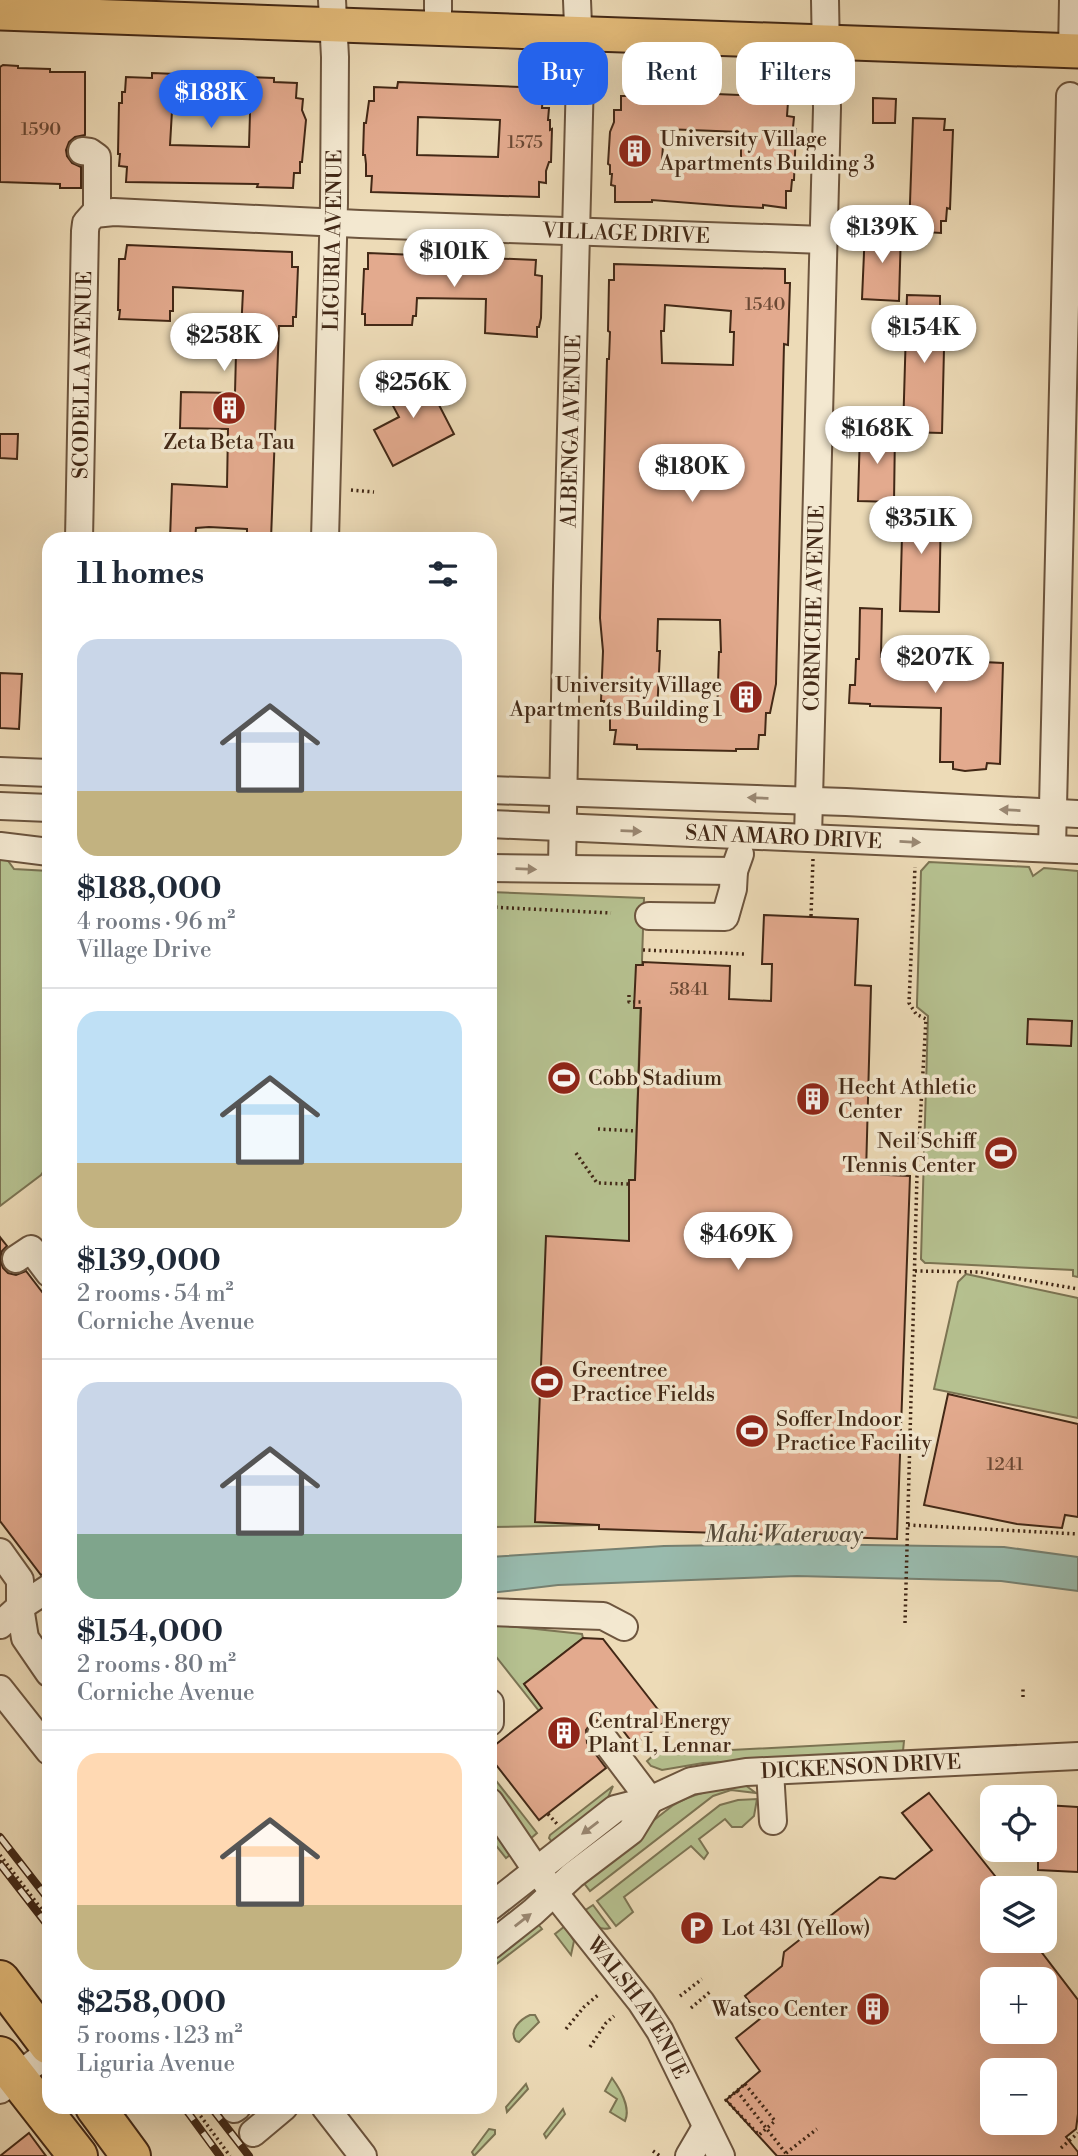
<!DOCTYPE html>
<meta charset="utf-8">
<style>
body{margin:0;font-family:"Libre Bodoni",serif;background:#f2f2f3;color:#1f2937;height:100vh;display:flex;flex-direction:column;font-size:26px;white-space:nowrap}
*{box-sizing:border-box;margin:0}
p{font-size:23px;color:#747a83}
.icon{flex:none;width:38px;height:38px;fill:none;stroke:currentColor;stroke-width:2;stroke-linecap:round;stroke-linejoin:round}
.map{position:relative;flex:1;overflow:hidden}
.drawer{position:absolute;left:42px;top:532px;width:455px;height:1582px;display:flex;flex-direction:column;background:#fff;border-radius:21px;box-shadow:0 7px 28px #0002}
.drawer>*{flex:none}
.hud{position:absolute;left:518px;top:42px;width:455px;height:63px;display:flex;gap:14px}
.tools{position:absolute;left:980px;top:1785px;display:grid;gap:14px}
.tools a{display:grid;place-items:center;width:77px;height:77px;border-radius:14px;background:#fff;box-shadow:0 7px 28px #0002;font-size:35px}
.price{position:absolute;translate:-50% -60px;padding:0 16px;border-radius:24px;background:#fff;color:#222;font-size:23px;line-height:46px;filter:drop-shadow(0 2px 4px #0008)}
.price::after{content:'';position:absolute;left:50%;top:42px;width:21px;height:16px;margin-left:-10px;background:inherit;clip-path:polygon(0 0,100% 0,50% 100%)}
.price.selected{background:#2563eb;color:#fff}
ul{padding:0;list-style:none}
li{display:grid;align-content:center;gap:14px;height:371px;padding:0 35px}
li+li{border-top:2px solid #e0e1e3}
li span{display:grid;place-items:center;height:217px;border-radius:21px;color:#555}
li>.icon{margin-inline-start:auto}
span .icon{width:126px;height:126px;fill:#fffc;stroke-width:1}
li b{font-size:30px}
h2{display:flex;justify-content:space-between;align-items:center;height:84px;padding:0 35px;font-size:30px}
.chip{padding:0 24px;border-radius:21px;background:#fff;box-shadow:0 7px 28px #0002;font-size:24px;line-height:63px}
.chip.selected{background:#2563eb;color:#fff}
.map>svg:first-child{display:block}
.green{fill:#b6c190;stroke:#7c7453;stroke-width:2}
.water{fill:#99bbae;stroke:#768071;stroke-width:2}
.building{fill:#e3aa8e;stroke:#422816;stroke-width:2;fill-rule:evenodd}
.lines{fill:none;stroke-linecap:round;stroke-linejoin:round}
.minor-casing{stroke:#6d553e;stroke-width:30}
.major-casing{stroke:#422816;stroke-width:37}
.highway-casing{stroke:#422816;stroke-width:42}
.path{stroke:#422816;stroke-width:3.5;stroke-dasharray:2 3.5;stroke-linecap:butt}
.minor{stroke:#f3e8d0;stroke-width:26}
.major{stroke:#e6be7c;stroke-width:33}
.highway{stroke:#e6be7c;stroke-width:38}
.rail-casing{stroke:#422816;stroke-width:8}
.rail{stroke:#f3e8d0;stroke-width:5;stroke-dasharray:16;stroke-linecap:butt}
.oneway{fill:#9a8873}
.labels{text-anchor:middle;stroke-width:7;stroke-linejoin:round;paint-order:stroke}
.number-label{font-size:18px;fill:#6a4834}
.poi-label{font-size:21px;fill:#422816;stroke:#f3e8d0;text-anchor:start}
.street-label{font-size:21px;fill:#422816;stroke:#f3e8d0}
.water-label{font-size:23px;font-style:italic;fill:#584d3c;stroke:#f3e8d0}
</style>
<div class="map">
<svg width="1078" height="2156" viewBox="0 0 1078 2156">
<rect width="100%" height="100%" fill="#eddbb7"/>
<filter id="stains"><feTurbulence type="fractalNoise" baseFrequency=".00286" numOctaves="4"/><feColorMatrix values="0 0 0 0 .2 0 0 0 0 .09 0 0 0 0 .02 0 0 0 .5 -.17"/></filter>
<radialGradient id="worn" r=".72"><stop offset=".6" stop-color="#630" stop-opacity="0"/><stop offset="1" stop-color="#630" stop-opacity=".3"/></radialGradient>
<g class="green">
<polygon points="0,858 6,858 14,869 49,871 49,1163 41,1175 0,1206"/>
<polygon points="929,862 1029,867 1033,876 1044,868 1078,871 1078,1277 1073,1276 1073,1270 930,1263 925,1263 921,1259 928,1016 917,1007 917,1003 921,871"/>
<polygon points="490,892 644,898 635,1180 629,1180 629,1211 635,1212 599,1525 490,1527"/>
<polygon points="966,1274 1078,1298 1078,1418 934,1389 958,1282"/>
<polygon points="490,1624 582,1634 583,1638 524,1684 542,1708 539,1711 490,1649"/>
<polygon points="904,1741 903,1751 900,1753 703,1763 662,1770 651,1766 647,1761 655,1754"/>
<polygon points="490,1773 537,1833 529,1840 490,1781"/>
<path d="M 745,1785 L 756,1793 L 731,1790 L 713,1796 L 590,1891 L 580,1878 L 672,1806 C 695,1792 718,1789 745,1785 Z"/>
<polygon points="613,1786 607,1800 553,1843 549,1838 550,1835"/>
<polygon points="757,1799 754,1816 742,1827 732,1827 725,1819 699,1839 708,1853 704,1859 691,1846 624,1897 633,1912 616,1926 597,1901 720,1805 738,1800"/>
<polygon points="490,1825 510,1855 506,1858 490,1838"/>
<path d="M 593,1905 L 610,1928 C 597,1932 592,1921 584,1911 Z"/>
<polygon points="538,1924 542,1929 490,1969 490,1961"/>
<polygon points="565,1926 574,1941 571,1955 555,1934"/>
<path d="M 530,2015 L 535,2015 L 539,2022 L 519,2042 L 516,2041 C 508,2030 521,2019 530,2015 Z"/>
<path d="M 612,2078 C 620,2089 631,2108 625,2121 L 610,2112 L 617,2099 L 605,2091 Z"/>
<polygon points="526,2084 528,2089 507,2112 506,2107"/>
<polygon points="563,2109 565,2114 546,2138 544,2134"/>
<polygon points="489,2129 495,2130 495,2134 474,2156 472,2152"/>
</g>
<polygon class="water" points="797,1544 1004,1547 1078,1557 1078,1591 1001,1581 797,1576 558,1585 490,1593 490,1557 664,1546"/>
<g class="building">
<polygon points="3,65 18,66 18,68 50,69 50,72 85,72 85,135 75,137 69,142 66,150 67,156 72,163 81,167 81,188 60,188 60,184 0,182 0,67"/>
<path d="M 152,73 L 274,78 L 274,82 L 297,83 L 296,98 L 303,99 L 302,110 L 306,120 L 302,162 L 300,162 L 300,173 L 294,173 L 293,188 L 257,187 L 258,184 L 126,182 L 127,167 L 119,166 L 120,154 L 118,154 L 119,103 L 122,103 L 122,92 L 125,92 L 126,77 L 152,78 ZM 172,111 L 250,113 L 249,147 L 170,145 Z"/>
<path d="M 398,82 L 520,87 L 521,92 L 543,94 L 542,108 L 549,108 L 548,120 L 550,120 L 550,130 L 552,129 L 551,162 L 549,162 L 546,171 L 546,183 L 539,182 L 539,197 L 371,192 L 372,176 L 366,176 L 366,164 L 365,155 L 363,155 L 364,123 L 366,123 L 369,101 L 374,101 L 374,87 L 397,88 ZM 418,117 L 500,120 L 498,157 L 417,155 Z"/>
<path d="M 643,91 L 766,96 L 766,101 L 788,102 L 787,116 L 794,117 L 793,128 L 796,129 L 794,180 L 792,180 L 791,191 L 786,191 L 786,208 L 763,205 L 763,208 L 730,206 L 652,200 L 652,202 L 615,202 L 615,186 L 611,185 L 612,174 L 610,174 L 610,165 L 608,164 L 610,132 L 614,122 L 614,110 L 621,110 L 621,96 L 642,96 ZM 664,129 L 741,132 L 741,165 L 693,162 L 692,167 L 662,161 Z"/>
<polygon points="873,98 896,99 895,123 873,123"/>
<polygon points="913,118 945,119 944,130 953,130 950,209 947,208 946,221 941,221 941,233 909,231"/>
<polygon points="865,230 901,231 899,301 862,299"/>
<polygon points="127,245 292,252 292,267 298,267 296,317 293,317 293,326 279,326 271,539 247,539 247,529 209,527 196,528 195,539 170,539 172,484 227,487 228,429 180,428 181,392 235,393 236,353 240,353 243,291 173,287 173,311 170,311 170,321 119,319 120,310 118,310 119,259 125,259"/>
<polygon points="368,253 536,260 535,275 542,276 541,318 539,327 537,327 537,337 485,333 486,299 417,298 416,316 413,316 412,325 365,325 365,314 362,314 364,269 368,269"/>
<path d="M 614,264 L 785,269 L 785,283 L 790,283 L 788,345 L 784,344 L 776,684 L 770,713 L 766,713 L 765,735 L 759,735 L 758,749 L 736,749 L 736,751 L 637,749 L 637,745 L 614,744 L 616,730 L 610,730 L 610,708 L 605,708 L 604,701 L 601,701 L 603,651 L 600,618 L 607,359 L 609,359 L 610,332 L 608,331 L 609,280 L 614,280 ZM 665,305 L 731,311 L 730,332 L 734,332 L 733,365 L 662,363 L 661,331 L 664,331 ZM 658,619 L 720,620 L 721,652 L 719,652 L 717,717 L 657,714 L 660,651 L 657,651 Z"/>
<polygon points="907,295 940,296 940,307 945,307 942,433 903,432"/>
<polygon points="421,370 454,434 393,466 374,430 399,417 384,389"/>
<polygon points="860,431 895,431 894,502 858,501"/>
<polygon points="0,434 18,434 17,459 0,458"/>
<polygon points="903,498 935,499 934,510 941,510 939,612 900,611"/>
<polygon points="860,608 882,609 881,657 1003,663 1000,764 987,763 986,769 965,771 953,769 953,762 940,762 941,708 870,706 870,704 849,703 850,685 855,685 856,659 859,659"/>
<polygon points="0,673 22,674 19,729 0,728"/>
<polygon points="764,915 858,919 855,985 871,986 866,1174 910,1176 897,1539 599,1529 599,1525 535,1522 546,1236 629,1241 629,1180 635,1180 641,1008 634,1008 636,965 643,965 643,962 730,966 729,999 771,1001 772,964 762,964"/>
<polygon points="1028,1019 1072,1021 1071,1046 1027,1044"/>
<polygon points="0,1237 7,1246 2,1251 0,1259 3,1268 8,1273 16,1275 26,1271 49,1301 49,1572 41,1575 0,1521"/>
<polygon points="948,1394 1078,1424 1078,1517 1065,1515 1062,1528 1017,1524 924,1505"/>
<polygon points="583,1638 603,1639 663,1716 663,1723 634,1745 615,1720 611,1723 600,1719 591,1723 586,1730 587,1743 606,1768 539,1820 490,1757 490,1749 542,1708 524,1684"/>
<path d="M 929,1793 L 1003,1886 L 992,1888 L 992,1941 L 1033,1941 L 1078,2000 L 1078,2114 L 1076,2129 L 1066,2137 L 1078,2152 L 1078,2156 L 777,2156 L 726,2100 L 760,2071 L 736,2038 L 761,2018 L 745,1996 L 782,1966 L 784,1952 L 880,1877 L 895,1879 L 932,1850 L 902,1813 ZM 992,1979 L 1045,1979 L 1045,2032 L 992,2032 ZM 992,2070 L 1045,2070 L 1045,2123 L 992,2123 Z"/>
<polygon points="1045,1805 1078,1807 1078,1872 1038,1870 1038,1850 1045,1850"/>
<polygon points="29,2133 46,2156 0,2156"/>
</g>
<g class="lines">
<g class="minor-casing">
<g id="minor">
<polyline points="438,29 438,0"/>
<polyline points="1072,51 1073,0"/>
<polyline points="82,151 90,152 97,157 97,213"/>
<path id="s1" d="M 79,539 L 85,231 L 86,223 L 94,214 L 114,212 L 360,224 L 824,240"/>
<path id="s2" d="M 325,539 L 334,203 L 335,57 L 332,0"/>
<polyline points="0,771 49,773"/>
<polyline points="490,790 846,802 1078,814"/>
<polyline points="0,806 49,808"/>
<path id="s3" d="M 490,824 L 1078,850"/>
<path id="s4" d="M 808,837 L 827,108 L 825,0"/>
<polyline points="0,846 49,852"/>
<polyline points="1052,848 1070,96"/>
<path id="s5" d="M 562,867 L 567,586 L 580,77 L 577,0"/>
<polyline points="490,868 734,871"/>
<polyline points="649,916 725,917 733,889 734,871 740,854"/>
<polyline points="16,1259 31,1249 49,1273"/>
<polyline points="0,1552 20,1580 20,1607 25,1638 49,1673"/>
<polyline points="490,1612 603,1616 624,1627"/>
<polyline points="0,1625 20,1607 49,1588"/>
<polyline points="0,1689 49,1751"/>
<polyline points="490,1703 490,1722"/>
<polyline points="601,1735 650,1800"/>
<polyline points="770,1771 773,1821"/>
<path id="s6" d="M 490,1802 L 537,1871 L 641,2002 L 660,2031 L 721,2156"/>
<path id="s7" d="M 490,1907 L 615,1809 L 650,1800 L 691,1781 L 746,1772 L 1078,1756"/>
<polyline points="490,1946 533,1912 573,1875 631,1831 650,1800"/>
<polyline points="0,2090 49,2052"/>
<polyline points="325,2107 363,2156"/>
<polyline points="234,2109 237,2107"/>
<polyline points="253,2133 284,2107"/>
<polyline points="689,2156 706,2127"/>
</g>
</g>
<g class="major-casing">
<polyline id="major" points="0,13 1078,51"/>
</g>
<g class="highway-casing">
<g id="highway">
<polyline points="0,1980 49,2045"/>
<polyline points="0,2056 78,2156"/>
<polyline points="95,2107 131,2156"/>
</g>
</g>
<g class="path">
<polyline points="351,490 374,492"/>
<polyline points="490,907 611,913"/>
<polyline points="811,916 813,859"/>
<polyline points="643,950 745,954"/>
<polyline points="629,995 629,1002 642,1002"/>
<polyline points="598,1129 637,1131"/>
<polyline points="576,1153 597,1183 629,1184"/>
<polyline points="915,1271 980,1272 1078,1289"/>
<polyline points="908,1525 1078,1534"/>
<polyline points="905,1623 917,1175 926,1019 916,1014 909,1003 915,867"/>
<polyline points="1023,1697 1023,1689"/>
<polyline points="666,1715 668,1751"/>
<polyline points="548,1814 558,1825"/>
<polyline points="0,1855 49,1919"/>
<polyline points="680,1996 702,1979"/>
<polyline points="691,2008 711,1991"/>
<polyline points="566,2029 584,2007 598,1995"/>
<polyline points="590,2047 606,2023 614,2016"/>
<polygon points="745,2084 775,2121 759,2135 726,2100"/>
<polyline points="737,2091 788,2156"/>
<polyline points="194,2107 230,2156"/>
<polyline points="1061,2148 1078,2133"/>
<polyline points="653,2151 660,2156"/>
<polyline points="786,2153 817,2129"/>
</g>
<use href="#minor" class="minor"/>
<use href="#major" class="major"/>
<use href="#highway" class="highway"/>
<g class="rail-casing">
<g id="rail">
<polyline points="0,1837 49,1900"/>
<polyline points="0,1864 49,1927"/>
<polyline points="184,2107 220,2156"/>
<polyline points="211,2107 249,2156"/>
</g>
</g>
<use href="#rail" class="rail"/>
</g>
<defs><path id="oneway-solid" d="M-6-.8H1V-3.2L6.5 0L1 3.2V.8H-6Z" transform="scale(1.75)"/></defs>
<g class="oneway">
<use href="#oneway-solid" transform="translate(758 798) rotate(-178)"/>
<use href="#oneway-solid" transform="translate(1010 810) rotate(-177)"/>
<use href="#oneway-solid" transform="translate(631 831) rotate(2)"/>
<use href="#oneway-solid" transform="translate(910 842) rotate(3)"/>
<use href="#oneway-solid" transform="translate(526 869) rotate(2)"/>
<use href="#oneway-solid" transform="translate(590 1828) rotate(143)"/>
<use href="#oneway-solid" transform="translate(523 1920) rotate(-38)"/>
</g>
<defs>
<g id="building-disc" transform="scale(1.75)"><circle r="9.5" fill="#8f2418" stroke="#f3e8d0"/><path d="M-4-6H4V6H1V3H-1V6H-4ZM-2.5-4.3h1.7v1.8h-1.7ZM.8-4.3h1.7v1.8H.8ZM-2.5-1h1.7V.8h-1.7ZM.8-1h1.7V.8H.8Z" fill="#fff"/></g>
<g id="stadium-disc" transform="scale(1.75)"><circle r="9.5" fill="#8f2418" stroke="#f3e8d0"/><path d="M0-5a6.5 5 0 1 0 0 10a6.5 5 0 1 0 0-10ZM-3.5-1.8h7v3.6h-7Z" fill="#fff"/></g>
<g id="parking-disc" transform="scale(1.75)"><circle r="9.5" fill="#8f2418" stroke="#f3e8d0"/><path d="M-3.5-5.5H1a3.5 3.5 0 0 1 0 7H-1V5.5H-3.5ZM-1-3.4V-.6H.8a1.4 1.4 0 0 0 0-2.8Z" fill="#fff"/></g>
</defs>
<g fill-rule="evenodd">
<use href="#building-disc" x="635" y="151"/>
<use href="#building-disc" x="229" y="408"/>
<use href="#building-disc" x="746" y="697"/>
<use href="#stadium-disc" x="564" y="1078"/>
<use href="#building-disc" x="813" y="1099"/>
<use href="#stadium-disc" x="1001" y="1153"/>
<use href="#stadium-disc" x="547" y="1382"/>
<use href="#stadium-disc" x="752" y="1431"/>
<use href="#building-disc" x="564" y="1733"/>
<use href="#parking-disc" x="697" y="1928"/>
<use href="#building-disc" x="873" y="2009"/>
</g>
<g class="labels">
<g class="number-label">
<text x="41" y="135">1590</text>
<text x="525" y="148">1575</text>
<text x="765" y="310">1540</text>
<text x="689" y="995">5841</text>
<text x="1005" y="1470">1241</text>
</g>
<g class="poi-label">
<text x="660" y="146">University Village<tspan x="660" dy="24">Apartments Building 3</tspan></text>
<text x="229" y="449" text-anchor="middle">Zeta Beta Tau</text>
<text x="722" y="692" text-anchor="end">University Village<tspan x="722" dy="24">Apartments Building 1</tspan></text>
<text x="588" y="1085">Cobb Stadium</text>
<text x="838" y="1094">Hecht Athletic<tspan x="838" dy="24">Center</tspan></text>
<text x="976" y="1148" text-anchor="end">Neil Schiff<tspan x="976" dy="24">Tennis Center</tspan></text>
<text x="572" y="1377">Greentree<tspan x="572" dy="24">Practice Fields</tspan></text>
<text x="776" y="1426">Soffer Indoor<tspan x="776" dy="24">Practice Facility</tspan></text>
<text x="588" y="1728">Central Energy<tspan x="588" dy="24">Plant 1, Lennar</tspan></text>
<text x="722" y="1935">Lot 431 (Yellow)</text>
<text x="848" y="2016" text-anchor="end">Watsco Center</text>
</g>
<g class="street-label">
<text dy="7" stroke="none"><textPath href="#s1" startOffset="861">VILLAGE DRIVE</textPath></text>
<text dy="7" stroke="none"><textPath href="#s2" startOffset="299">LIGURIA AVENUE</textPath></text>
<text dy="7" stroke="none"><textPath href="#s1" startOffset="164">SCODELLA AVENUE</textPath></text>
<text dy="7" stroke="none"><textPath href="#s5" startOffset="436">ALBENGA AVENUE</textPath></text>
<text dy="7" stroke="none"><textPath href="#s4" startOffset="229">CORNICHE AVENUE</textPath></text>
<text dy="7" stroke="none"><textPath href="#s3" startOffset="294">SAN AMARO DRIVE</textPath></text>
<text dy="7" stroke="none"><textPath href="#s7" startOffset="411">DICKENSON DRIVE</textPath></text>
<text dy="7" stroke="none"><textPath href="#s6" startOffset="254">WALSH AVENUE</textPath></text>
</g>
<g class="water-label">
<text x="784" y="1542">Mahi Waterway</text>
</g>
</g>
<rect width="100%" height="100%" filter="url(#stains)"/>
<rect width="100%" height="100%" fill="url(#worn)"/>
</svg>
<div class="tools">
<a><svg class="icon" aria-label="locate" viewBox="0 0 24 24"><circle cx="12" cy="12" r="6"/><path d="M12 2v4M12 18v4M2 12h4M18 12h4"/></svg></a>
<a><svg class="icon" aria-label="layers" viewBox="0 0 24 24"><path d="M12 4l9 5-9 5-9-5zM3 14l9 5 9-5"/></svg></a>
<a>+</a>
<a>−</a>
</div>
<b class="price selected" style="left:211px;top:130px">$188K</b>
<b class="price" style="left:882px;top:265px">$139K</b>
<b class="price" style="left:454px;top:289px">$101K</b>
<b class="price" style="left:924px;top:365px">$154K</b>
<b class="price" style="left:224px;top:373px">$258K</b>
<b class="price" style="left:413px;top:420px">$256K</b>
<b class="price" style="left:877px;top:466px">$168K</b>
<b class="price" style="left:692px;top:504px">$180K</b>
<b class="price" style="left:921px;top:556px">$351K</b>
<b class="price" style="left:935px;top:695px">$207K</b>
<b class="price" style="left:738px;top:1272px">$469K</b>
<div class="hud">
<a class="chip selected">Buy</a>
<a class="chip">Rent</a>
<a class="chip">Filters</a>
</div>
<section class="drawer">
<h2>11 homes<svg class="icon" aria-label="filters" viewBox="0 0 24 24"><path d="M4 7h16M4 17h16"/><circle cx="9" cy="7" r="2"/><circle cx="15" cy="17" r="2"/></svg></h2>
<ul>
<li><span style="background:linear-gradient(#c9d6e8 70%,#c2b280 0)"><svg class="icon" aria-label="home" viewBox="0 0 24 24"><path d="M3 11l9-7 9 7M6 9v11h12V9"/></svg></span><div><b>$188,000</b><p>4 rooms · 96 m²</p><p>Village Drive</p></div></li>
<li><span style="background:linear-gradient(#bfe0f5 70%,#c2b280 0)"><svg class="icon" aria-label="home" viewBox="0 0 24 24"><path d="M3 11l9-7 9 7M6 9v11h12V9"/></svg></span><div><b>$139,000</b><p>2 rooms · 54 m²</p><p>Corniche Avenue</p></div></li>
<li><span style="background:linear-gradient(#c9d6e8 70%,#7fa58c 0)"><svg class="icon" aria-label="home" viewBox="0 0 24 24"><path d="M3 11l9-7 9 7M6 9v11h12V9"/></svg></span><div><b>$154,000</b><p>2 rooms · 80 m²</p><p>Corniche Avenue</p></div></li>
<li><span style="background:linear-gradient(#ffd9b3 70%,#c2b280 0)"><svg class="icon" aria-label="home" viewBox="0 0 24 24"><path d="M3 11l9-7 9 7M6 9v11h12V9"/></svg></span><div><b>$258,000</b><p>5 rooms · 123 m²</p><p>Liguria Avenue</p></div></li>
</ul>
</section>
</div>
